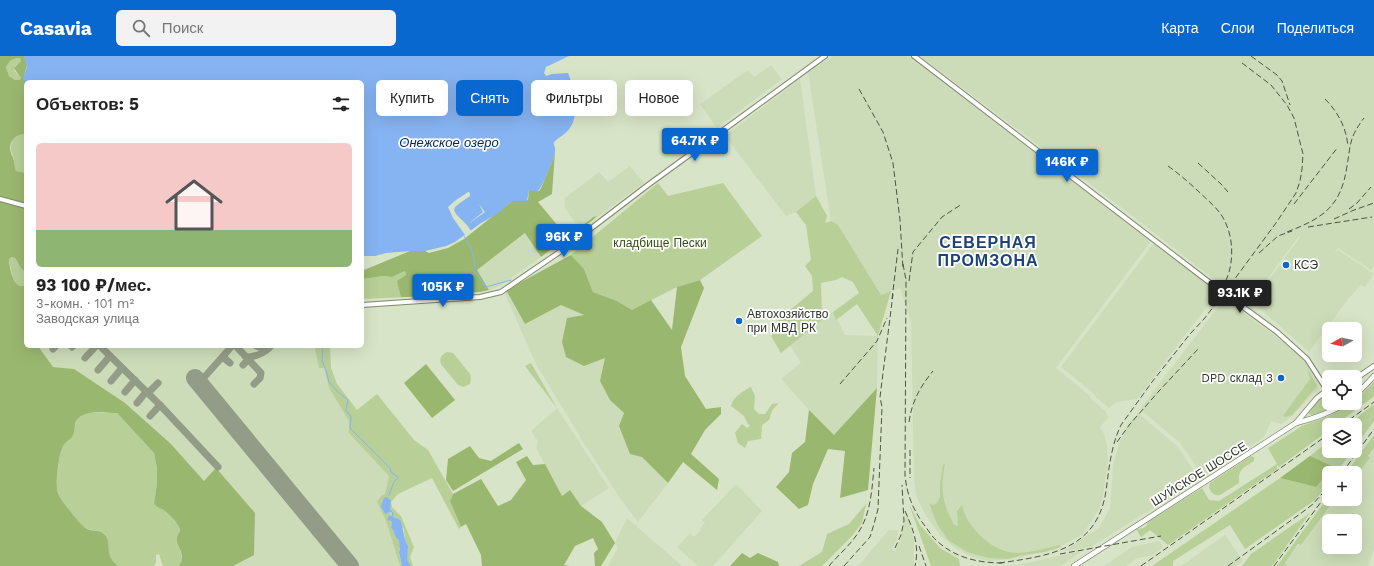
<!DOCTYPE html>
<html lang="ru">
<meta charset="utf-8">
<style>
body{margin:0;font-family:"Work Sans",sans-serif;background:#f2f2f2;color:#222;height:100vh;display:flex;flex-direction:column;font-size:15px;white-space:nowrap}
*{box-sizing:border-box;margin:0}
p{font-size:13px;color:#767676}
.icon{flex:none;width:22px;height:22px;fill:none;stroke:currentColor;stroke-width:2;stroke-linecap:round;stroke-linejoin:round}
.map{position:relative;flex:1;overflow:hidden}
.panel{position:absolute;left:24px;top:24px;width:340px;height:268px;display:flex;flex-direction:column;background:#fff;border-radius:6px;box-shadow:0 4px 16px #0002}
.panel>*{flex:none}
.hud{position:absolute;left:376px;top:24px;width:380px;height:36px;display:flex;gap:8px}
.needle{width:26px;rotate:262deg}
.buttons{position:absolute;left:1322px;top:266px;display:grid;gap:8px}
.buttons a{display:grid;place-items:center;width:40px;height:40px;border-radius:6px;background:#fff;box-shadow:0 4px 16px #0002;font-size:20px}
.price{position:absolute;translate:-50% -34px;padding:0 9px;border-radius:4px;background:#0967d0;color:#fff;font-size:13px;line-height:26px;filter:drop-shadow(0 1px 2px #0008)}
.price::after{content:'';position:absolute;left:50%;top:24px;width:12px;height:9px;margin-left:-6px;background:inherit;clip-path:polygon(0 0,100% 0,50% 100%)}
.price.selected{background:#222;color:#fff}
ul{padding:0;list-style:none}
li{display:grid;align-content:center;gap:8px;height:212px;padding:0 12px}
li+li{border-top:1px solid #e0e0e0}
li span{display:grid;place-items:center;height:124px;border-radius:6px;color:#555}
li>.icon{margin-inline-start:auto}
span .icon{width:72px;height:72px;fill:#fffc;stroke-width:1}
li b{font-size:17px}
h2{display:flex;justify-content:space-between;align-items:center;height:48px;padding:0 12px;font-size:17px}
.tag{padding:0 14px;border-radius:6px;background:#fff;box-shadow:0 4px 16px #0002;font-size:14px;line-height:36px}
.tag.selected{background:#0967d0;color:#fff}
header{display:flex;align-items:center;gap:24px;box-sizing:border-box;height:56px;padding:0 20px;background:#0967d0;color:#fff}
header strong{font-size:19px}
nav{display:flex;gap:22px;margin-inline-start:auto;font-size:14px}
.search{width:280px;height:36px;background:#f2f2f2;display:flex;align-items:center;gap:10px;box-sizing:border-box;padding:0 14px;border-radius:6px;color:#767676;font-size:15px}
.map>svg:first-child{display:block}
.built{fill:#ccdcb8;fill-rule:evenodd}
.green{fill:#b8cf98}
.forest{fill:#9ab76f;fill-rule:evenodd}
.water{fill:#86b3f1}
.pier{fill:#d8e4c7}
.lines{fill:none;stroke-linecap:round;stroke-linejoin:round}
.stream{stroke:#86b3f1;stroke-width:1}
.taxiway{stroke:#929c86;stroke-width:7}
.runway{stroke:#929c86;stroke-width:18}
.secondary-casing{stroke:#7e896e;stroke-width:6}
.primary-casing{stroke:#7e896e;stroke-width:6}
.secondary{stroke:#fff;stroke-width:4}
.primary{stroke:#fff;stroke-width:4.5}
.rail{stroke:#4d5344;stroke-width:1;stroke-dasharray:6 3;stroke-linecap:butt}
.poi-dot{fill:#0967d0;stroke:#fff;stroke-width:1.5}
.labels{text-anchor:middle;stroke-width:3.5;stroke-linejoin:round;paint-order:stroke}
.park-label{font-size:12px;fill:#364814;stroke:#fff}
.poi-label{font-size:12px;fill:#303529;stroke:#fff;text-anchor:start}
.street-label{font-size:12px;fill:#303529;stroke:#fff}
.water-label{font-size:13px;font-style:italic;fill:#002b61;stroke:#fff}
.district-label{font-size:16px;font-weight:bold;letter-spacing:1px;fill:#1c4378;stroke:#fff}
</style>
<header>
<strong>Casavia</strong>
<div class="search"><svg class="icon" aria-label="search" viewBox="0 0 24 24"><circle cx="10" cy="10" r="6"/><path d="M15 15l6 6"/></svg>Поиск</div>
<nav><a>Карта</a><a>Слои</a><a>Поделиться</a></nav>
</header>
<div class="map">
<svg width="1374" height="510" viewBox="0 0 1374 510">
<rect width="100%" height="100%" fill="#d8e4c7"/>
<g class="built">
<polygon points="833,0 908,0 1151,185 1056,312 1089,339 1091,343 1106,356 1108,362 1100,371 1104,378 1107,390 1108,406 1103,440 1099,453 1083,478 1054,494 1011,503 990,505 972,501 955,492 941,480 926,460 916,440 914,420 911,266 900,232 881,240 838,170 831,165 808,16"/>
<polygon points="920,0 1374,0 1374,211 1371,214 1338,192 1334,198 1338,194 1374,218 1365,231 1361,229 1349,242 1309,296 1258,251 1257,240 1300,181 1298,181 1256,239 1239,227 1230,236 1135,162"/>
<polygon points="771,9 782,23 717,72 700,48 748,14 754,21"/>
<polygon points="800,23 816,140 796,156 786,160 725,80"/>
<polygon points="630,110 644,127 593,164 597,160 593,161 588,166 581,170 575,166 565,152 565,142 599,116 608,126"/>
<polygon points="526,177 541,201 500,230 489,234 476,214"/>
<polygon points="1154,187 1217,237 1137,343 1117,346 1109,352 1097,342 1092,336 1061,311"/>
<polygon points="506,234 525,268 561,249 584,259 605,302 610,344 624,357 642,401 668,427 638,466 622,445 585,389 536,308 504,236"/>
<polygon points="1225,242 1288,290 1305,304 1318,325 1318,333 1291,361 1281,368 1271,365 1264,381 1204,421 1180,387 1140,353"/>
<polygon points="833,256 845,279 878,280 877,332 834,380 809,354 781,323 801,307 790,289 822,264 827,258"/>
<polygon points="38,290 314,290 319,312 324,312 329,332 349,365 349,377 390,420 385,438 377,446 386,465 400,510 233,510 217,412 204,425 171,388 125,347 74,313 53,311"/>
<polygon points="557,352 609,432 581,450 570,434 562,440 536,392 538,385 531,375"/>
<polygon points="1138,357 1178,391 1199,423 1091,491 1064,495 1100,471 1110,452 1111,445 1113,409 1120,385 1130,366"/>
<path d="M 1374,392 L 1374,493 L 1368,510 L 1287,510 L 1285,507 L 1299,488 L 1301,489 L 1335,443 L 1355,443 L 1354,417 L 1356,414 L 1359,416 L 1370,402 L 1368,400 ZM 1329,465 L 1355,465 L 1355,491 L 1329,491 Z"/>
<polygon points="736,428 762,455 713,510 698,510 677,491 690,477 694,481 701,474 700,472 705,467 702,464"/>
<polygon points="907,457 914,484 914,510 858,510 889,474 898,474 897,483 892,493 895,495 901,483"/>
<polygon points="627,462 682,510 608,510 618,492 615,487"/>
<polygon points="1225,479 1243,505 1237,510 1181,510"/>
<polygon points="1159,485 1163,491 1152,500 1137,502 1126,510 1104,510 1132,491"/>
<polygon points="1082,495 1061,510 1012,510"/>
</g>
<g class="green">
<polygon points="16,2 20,2 21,5 21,7 16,9 14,14 21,22 20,23 17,25 9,20 6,11 10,5"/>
<path d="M 20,78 L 26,78 L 26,117 L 16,115 C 14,111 15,109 14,105 C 13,95 8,95 13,83 Z"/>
<polygon points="658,127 668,140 723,127 762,180 700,224 677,231 632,254 617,245 593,236 584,213 571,199"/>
<polygon points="816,140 827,160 825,167 831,165 838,169 881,239 891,235 878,280 857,248 836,264 833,256 859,237 853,226 842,221 836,224 821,227 822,264 781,297 771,280 780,269 777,265 813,235 812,220 805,210 811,204 806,169 796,156"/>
<polygon points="13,201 15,202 21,212 26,217 26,229 23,231 17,229 13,222 9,205 10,202"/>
<polygon points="405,215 406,219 401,240 408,241 362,243 362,223 384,220 392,221"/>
<path d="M 314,290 L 330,290 L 331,312 L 337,328 L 357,354 L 377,338 L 414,384 L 428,394 L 453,438 L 450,445 L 461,471 L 459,473 L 432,422 L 398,438 L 391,446 L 392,451 L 401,460 L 414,491 L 410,501 L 413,510 L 411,510 L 406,504 L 408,490 L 405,485 L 404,473 L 393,461 L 394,457 L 383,445 L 383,455 L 392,457 L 389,463 L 392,468 L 396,482 L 398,483 C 400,487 401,491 399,496 L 402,510 L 400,510 L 386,465 L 377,446 L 382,439 L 385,438 L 389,420 L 349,377 L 349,365 L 329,332 L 324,312 L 319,312 Z"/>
<path d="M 447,296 L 453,297 L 470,318 L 471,322 L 470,328 L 463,331 L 458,329 L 441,308 C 439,301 442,299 447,296 Z"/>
<polygon points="531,307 557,352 525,310"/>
<polygon points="1307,311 1317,330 1292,359 1286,361 1283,360 1310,323"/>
<path d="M 1374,325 L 1374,340 L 1372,342 L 1335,369 L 1329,369 L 1329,374 L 1279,411 L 1277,409 L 1277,413 L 1168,489 L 1150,474 L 1141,481 L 1136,473 C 1143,472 1146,473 1148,466 L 1202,432 L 1209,444 L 1219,445 L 1277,408 L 1268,392 L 1302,370 L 1329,360 L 1349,347 L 1355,347 L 1355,343 L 1363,337 Z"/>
<path d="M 751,331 L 755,340 L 754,353 L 759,358 L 765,358 L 772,348 L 779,347 C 777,349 773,353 772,355 C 769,363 771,364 762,369 L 761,383 L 748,385 L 745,392 L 738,387 L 735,377 L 742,368 L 747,372 L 750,370 L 748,368 L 744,360 L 731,350 C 733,341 743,335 751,331 Z"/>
<path d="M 1329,336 L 1329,347 L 1342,347 C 1334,352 1319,362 1309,358 L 1308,354 L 1310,351 Z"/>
<polygon points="1374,348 1374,365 1355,391 1355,369 1348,369"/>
<path d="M 88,357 L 117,357 L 154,397 L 157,412 L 157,427 L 154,448 C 157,452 161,452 165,455 C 171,460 177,466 180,473 C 179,478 178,483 178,487 C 179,497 185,499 179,510 L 163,510 L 159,498 L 156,499 L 156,506 L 154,510 L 118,510 C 102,497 114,488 104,478 C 98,472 90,476 84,471 C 78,466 60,444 58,437 C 55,429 59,400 62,391 C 64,387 68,386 70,383 C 78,371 71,362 88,357 Z"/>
<polygon points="1374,379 1374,392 1368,400 1370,402 1359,416 1357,414 1354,417 1346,417"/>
<polygon points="1329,385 1329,395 1352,395 1336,417 1329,417 1329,427 1315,444 1245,493 1230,469 1173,505 1173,510 1152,510 1280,422 1316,431 1334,412 1310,400"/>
<path d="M 1251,400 L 1254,401 L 1254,405 C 1243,412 1238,413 1239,427 L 1220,439 C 1214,440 1212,437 1209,432 L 1210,427 Z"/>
<path d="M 945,407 C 940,433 942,446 954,469 L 958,470 L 957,455 L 962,449 C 966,471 993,497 1017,497 C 1031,497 1046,492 1060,489 L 1061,491 L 1044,496 L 1022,499 L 1008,503 L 989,502 L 967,496 L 948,484 L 937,468 L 929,447 L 933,449 L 937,447 L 940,441 L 940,428 L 943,409 Z"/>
<polygon points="1329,440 1329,443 1335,443 1301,489 1298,488 1285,507 1287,510 1277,510"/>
<polygon points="866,448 862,467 851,481 822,510 799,510 822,496 827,478 849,468"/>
<polygon points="909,448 920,469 940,492 959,503 960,510 931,510"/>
<polygon points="1310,457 1272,510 1242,510 1251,498"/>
</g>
<g class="forest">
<path d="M 0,0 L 24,0 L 27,9 L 24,20 L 26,28 L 26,78 C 16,77 7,86 11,97 C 11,99 13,100 13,102 C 15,107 14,110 16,115 L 26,117 L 26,217 L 21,212 L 15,202 L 12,201 L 10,202 L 9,205 C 10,213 14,236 26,229 L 26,290 L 38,290 L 53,311 L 74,313 L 125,347 L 171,388 L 204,425 L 216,412 L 255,457 L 254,499 L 233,510 L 179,510 C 187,496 176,493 177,482 C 177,479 180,477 180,473 C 177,466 171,460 165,455 C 161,452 157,452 154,448 L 157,427 L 157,412 L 154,397 L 117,357 C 106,357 91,354 81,360 C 73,365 76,371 73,379 C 71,384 66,385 63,390 C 59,397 56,423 57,432 C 57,436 59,440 61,443 C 65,449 82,471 87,473 C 93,476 99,473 104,478 C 114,488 102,497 118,510 L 0,510 ZM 16,2 L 20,2 L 21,5 L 14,12 L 21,22 L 19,24 L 15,24 L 9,20 L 6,11 L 10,5 Z"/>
<path d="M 555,96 L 552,138 L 538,146 L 564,177 C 574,172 585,170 593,161 L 597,160 L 593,164 L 559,187 L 541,201 L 525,177 L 477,214 L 489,234 L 480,236 L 408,241 L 401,241 L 397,225 L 406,219 L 405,215 L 392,221 L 384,220 L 362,223 L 362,218 L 364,214 L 410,195 L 425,195 L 429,197 L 448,192 L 464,183 L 512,145 L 528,144 L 529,134 L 539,135 L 541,132 L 551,108 Z"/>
<polygon points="571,199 584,213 593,236 617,245 632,254 651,244 672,274 677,231 700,224 704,232 681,291 685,320 706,353 721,351 721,358 705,374 691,398 719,423 717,434 683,406 668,427 642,401 630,398 619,370 624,357 610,344 600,325 605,302 584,310 566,301 562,286 567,262 584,259 561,249 525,268 506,234"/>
<polygon points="426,308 455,344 432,362 404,327"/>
<polygon points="877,332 868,434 840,442 845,395 828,393 813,428 808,449 799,453 776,431 789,416 792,397 805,386 809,354 834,379"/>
<polygon points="519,387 523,393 453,435 446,424 448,403 470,390 479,402 491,405"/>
<polygon points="527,400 533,409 545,408 562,440 570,434 581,450 602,466 615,487 601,510 595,510 594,497 598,493 593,482 575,490 564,509 569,510 482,510 481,499 466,468 461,471 450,445 453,438 481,423 498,450 511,444 526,424 516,406"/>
<polygon points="1310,400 1334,411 1316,431 1280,422"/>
<polygon points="742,497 750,502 758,497 778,506 779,510 730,510"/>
</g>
<g class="water">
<path d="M 24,0 L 569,0 L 546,11 L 544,17 L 546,20 L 552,18 L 568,17 C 574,31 580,58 570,72 C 566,78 559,81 554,86 C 553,90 556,91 555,95 C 554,103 542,132 537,136 L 529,134 L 527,145 L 512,145 L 497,158 L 481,167 L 455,186 L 446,190 L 425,195 L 410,195 L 386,197 L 375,200 L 362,200 L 362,26 L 26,26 L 26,28 L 23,22 L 27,11 Z"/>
<path d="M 387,441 L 390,444 L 391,444 L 390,453 L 394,457 L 393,461 L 400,464 C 404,473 403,482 408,490 L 407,504 L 411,510 L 402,510 L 399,496 L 400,493 C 399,489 400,486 398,483 L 396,482 L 393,473 L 391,472 L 392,468 L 391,465 L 387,464 L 387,462 L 388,464 L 388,461 L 392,459 L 392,457 L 391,456 L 385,458 L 381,450 L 384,442 Z"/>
</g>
<polygon class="pier" points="468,136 470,137 470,140 460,147 455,151 454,154 456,158 467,169 483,156 479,148 485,156 467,169 471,175 465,179 453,162 448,151 456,144"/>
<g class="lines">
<g class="stream">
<polyline points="464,180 471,192 474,203 475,216 486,231 511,224"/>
<polyline points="323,290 322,305 326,314 329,326 337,335 348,344 346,354 351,361 350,372 390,412 391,416 398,421 394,426 389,439"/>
</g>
<g class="taxiway">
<polyline points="100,290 160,349 218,411"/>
<polyline points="236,290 261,317 260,322 254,328"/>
<polyline points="256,290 259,291 261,290"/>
<polyline points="72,291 73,290"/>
<polyline points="53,293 56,290"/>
<polyline points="225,298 224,302 230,307"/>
<path d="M 246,301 C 254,302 266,296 271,290"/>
<polyline points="85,302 96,290"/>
<polyline points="243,309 247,305 248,302"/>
<polyline points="98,314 110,300"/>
<polyline points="111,325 122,312"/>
<polyline points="200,326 232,290"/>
<polyline points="125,336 135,324"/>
<polyline points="148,337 158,327"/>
<polyline points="137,347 146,336"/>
<polyline points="150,360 160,349"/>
</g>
<polyline class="runway" points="195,322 350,510"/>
<g class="secondary-casing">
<g id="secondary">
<polyline points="914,0 1205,223 1277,276 1307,303 1327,334"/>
<polyline points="0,143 26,150"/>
<polyline points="362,249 480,241 501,236 564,193 648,129 825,0"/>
</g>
</g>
<g class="primary-casing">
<g id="primary">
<polyline points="1355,323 1374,310"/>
<polyline points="1355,326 1359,330 1359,337"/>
<polyline points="1355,340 1374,320"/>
<path d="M 1296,367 C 1313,363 1330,357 1346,347"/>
<polyline points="1074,510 1296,367 1317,342 1329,333"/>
</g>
</g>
<use href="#secondary" class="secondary"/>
<use href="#primary" class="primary"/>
<g class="rail">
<polyline points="1251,0 1277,19 1282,25 1290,49"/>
<polyline points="859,33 883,76 893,107 900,164 903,213"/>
<path d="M 1325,43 C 1338,56 1346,71 1348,90"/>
<polyline points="1198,107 1221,128 1228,136"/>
<path d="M 1168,110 C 1178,117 1187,125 1196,133 C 1204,141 1213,148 1220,157 C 1233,175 1235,202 1227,222 C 1225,227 1222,231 1219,235"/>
<polyline points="1294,148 1338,91"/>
<polyline points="1349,153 1357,147 1371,131"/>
<polyline points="1334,163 1354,154 1374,147"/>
<polyline points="1308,171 1372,161"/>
<path d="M 1287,176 C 1323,162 1341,151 1347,110 C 1351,87 1349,82 1364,62"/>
<polyline points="1259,197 1278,180 1292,175"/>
<path d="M 903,208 L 906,224 L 905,420 C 907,438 912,451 922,466 C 927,472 931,480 937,485 C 955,502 979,507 1003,507"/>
<polyline points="909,225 913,196 942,161 962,148"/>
<polyline points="892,243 898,193"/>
<polyline points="840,328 877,285 887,262"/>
<path d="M 909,366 C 912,345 920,331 933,315"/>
<polyline points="1342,369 1374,346"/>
<polyline points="1117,386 1130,368 1159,335 1199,292"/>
<polyline points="910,394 910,422"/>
<polyline points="1342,417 1374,373"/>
<path d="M 905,455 C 913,473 920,490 915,510"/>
<polyline points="919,490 926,510"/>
<polyline points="895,492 901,479 904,465 902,429"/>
<polyline points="1060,498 1161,480"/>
<path d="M 999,507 C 1049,500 1097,494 1106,435 C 1109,412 1111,390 1121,369 L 1152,326 L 1190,278 L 1204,263 L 1231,228 L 1276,167 L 1296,137 L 1300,125 L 1302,113 L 1303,98 L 1294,62 L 1287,49 L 1271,29 L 1242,7"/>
<path d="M 829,510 C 839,498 853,487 861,472 C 871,454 872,432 874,412"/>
<polyline points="844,510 870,481 874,468 878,453 882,351 880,341 893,238"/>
<polyline points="1141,510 1329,378"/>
<polyline points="1228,510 1304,455 1313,448 1329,430"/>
<polyline points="1274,510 1321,446"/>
</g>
</g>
<g class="poi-dot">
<circle cx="1286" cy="209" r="4"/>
<circle cx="739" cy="265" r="4"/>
<circle cx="1281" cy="322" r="4"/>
</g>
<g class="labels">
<g class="park-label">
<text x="660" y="191">кладбище Пески</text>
</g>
<g class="poi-label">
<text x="1294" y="213">КСЭ</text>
<text x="747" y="262">Автохозяйство<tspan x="747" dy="14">при МВД РК</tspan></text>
<text x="1273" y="326" text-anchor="end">DPD склад 3</text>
</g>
<g class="street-label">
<text transform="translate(1199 418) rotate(-32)" y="4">ШУЙСКОЕ ШОССЕ</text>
</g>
<g class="water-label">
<text x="449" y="91">Онежское озеро</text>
</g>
<g class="district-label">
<text x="988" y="192">СЕВЕРНАЯ<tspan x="988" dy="18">ПРОМЗОНА</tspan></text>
</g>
</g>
</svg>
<div class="buttons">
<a><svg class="needle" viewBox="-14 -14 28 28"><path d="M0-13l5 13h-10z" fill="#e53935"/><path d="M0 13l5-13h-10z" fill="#767676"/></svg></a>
<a><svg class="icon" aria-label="locate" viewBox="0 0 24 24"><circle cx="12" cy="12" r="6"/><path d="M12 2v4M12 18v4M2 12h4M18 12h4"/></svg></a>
<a><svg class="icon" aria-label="layers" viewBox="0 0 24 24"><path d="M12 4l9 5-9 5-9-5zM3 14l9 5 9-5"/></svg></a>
<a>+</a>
<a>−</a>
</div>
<b class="price" style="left:695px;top:106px">64.7K ₽</b>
<b class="price" style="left:1067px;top:127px">146K ₽</b>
<b class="price" style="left:564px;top:202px">96K ₽</b>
<b class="price" style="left:443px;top:252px">105K ₽</b>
<b class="price selected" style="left:1240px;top:258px">93.1K ₽</b>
<div class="hud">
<a class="tag">Купить</a>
<a class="tag selected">Снять</a>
<a class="tag">Фильтры</a>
<a class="tag">Новое</a>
</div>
<section class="panel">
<h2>Объектов: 5<svg class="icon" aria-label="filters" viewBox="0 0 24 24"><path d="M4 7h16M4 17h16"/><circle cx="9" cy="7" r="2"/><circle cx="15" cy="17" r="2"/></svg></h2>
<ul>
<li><span style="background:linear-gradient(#f6c9c9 70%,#8fb573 0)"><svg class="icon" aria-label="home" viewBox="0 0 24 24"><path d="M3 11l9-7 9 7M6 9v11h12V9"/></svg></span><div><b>93 100 ₽/мес.</b><p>3-комн. · 101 m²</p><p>Заводская улица</p></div></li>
</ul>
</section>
</div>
